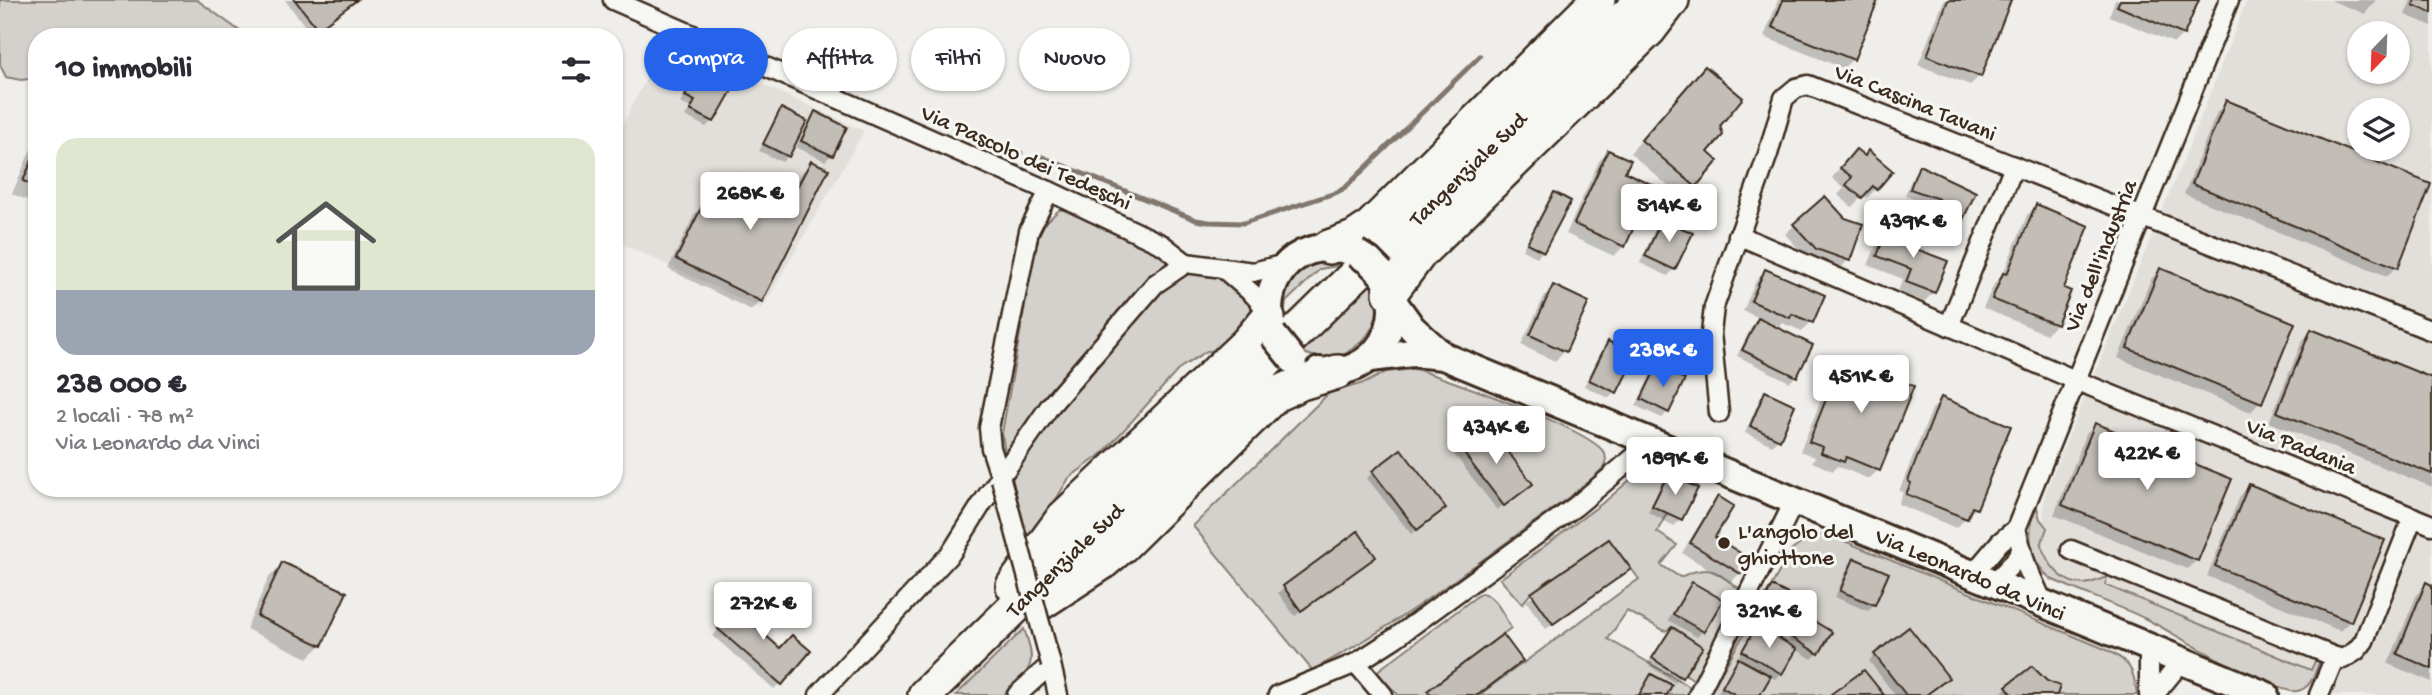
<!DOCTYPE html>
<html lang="it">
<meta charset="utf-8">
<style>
body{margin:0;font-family:"Gochi Hand",sans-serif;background:#f7f7f7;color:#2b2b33;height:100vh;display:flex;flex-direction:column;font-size:26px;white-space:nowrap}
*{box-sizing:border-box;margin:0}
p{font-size:23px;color:#7c7c81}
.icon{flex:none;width:38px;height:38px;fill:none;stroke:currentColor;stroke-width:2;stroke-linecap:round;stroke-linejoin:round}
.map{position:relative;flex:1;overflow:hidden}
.panel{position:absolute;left:28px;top:28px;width:595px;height:469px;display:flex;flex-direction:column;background:#fff;border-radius:28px;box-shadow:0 2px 5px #0004}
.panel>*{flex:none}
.guide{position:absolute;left:644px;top:28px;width:665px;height:63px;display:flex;gap:14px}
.needle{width:46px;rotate:203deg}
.fabs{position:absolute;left:2347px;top:21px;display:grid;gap:14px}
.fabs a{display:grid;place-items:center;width:63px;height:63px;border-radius:50%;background:#fff;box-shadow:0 2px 5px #0004;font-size:35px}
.price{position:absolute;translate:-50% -60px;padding:0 16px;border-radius:7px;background:#fff;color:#222;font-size:23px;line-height:46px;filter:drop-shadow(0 2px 4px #0008)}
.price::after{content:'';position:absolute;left:50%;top:42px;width:21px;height:16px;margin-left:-10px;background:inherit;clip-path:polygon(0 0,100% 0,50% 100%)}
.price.selected{background:#2563eb;color:#fff}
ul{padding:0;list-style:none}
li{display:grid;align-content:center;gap:14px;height:371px;padding:0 28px}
li span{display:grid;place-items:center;height:217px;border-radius:21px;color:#555}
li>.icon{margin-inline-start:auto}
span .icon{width:126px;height:126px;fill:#fffc;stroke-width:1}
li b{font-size:30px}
h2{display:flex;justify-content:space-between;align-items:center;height:84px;padding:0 28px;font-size:30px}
.tag{padding:0 24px;border-radius:32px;background:#fff;box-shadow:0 2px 5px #0004;font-size:24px;line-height:63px}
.tag.selected{background:#2563eb;color:#fff}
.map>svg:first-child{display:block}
.built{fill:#e2dfdb;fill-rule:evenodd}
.green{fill:#d4d1cc;stroke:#887e75;stroke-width:2;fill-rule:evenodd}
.shadow{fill:#0003}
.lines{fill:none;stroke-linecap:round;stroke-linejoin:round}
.stream{stroke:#81766d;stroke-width:5}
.building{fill:#c2bdb7;stroke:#3b2a1e;stroke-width:2}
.street-casing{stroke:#3b2a1e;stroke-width:23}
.secondary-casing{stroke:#3b2a1e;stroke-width:32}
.highway-casing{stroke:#3b2a1e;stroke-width:38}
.street{stroke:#f6f6f2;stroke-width:18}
.secondary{stroke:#f6f6f2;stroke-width:26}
.highway{stroke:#f6f6f2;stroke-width:33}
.street-bridge-casing{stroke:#3b2a1e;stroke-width:23;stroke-linecap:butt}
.secondary-bridge-casing{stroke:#3b2a1e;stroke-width:32;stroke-linecap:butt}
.street-bridge{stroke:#f6f6f2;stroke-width:18}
.secondary-bridge{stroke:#f6f6f2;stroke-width:26}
.poi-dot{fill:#3b2a1e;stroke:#f6f6f2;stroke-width:2.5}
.labels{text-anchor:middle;stroke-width:6;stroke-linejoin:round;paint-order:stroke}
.street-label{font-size:23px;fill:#3b2a1e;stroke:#f6f6f2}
.poi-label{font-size:23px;fill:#3b2a1e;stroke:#f6f6f2;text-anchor:start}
</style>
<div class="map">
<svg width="2432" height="695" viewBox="0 0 2432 695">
<rect width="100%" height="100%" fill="#efeeea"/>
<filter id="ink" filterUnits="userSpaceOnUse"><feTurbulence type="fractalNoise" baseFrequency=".0143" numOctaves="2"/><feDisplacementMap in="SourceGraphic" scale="14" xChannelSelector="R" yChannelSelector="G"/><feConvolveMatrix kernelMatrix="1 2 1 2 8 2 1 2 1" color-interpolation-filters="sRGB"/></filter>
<g filter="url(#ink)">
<g class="built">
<path d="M 2247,0 L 2432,0 L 2432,695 L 2325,695 L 2085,584 L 2061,576 L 2052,567 L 2041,546 L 2045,493 L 2187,151 ZM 2359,33 L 2398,33 L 2398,72 L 2359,72 ZM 2359,110 L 2398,110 L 2398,149 L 2359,149 Z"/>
<polygon points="666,40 864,131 762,309 614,240 614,141"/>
</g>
<g class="green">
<polygon points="0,0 197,0 248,37 37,37 37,78 21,80 6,77 0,65"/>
<polygon points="1071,209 1234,282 1247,296 1255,320 1230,350 1207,351 1180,368 1103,453 1069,478 1029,544 1004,447 1002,433 1039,229 1059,210"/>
<path d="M 1339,254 C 1349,262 1366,271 1372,282 C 1395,325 1345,374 1302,352 C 1291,346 1282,328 1274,318 L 1288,268 ZM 1343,265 L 1366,288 L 1304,348 L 1283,325 L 1286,302 L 1320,269 Z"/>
<path d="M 1415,369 C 1445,378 1594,430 1605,454 C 1606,457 1606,461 1606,465 C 1583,490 1550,510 1522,531 C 1454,581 1387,631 1312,670 L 1193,526 L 1329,393 L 1367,382 L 1386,372 Z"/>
<path d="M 1648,464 L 1664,465 L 1697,480 L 1698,488 L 1668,474 L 1653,505 L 1667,513 L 1657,532 L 1677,545 L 1661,565 L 1680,577 C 1713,562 1715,573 1743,591 L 1694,680 L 1685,674 L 1702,647 L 1673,627 L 1665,631 L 1627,611 L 1608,639 L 1692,688 L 1687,695 L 1479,695 L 1639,579 L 1609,539 L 1531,593 L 1522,604 L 1500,579 L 1608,499 Z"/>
<path d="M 2037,507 L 2040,519 L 2047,528 L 2041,545 C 2048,564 2062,585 2085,584 C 2092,583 2101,579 2107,577 L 2105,585 L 2311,670 L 2316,659 L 2319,663 C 2314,674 2311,689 2297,691 C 2275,695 2172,632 2146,619 C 2115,604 2082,593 2051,579 C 2029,561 2025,533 2037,507 Z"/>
<path d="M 1813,534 L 1837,538 L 2105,649 C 2129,661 2134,668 2137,695 L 1709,695 L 1791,551 Z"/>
<path d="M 1481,593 C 1496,596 1504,616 1511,628 L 1428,690 L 1431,695 L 1398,695 L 1376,672 Z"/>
<path d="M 1024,629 C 1038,667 1031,669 1003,695 L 956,695 Z"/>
</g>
<g class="shadow">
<polygon points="285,0 355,0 311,34"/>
<polygon points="1778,0 1876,0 1853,59 1843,68 1764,37"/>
<polygon points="1944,0 2009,0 1980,76 1970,85 1918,65"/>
<polygon points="2115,0 2197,0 2183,34 2174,43 2109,16"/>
<polygon points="2330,0 2376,0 2365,14"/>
<polygon points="2411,0 2432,0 2432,26 2405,15"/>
<polygon points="703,65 712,121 706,127 685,116 691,108 680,103 697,71"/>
<polygon points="1705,68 1718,125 1694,186 1682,198 1630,153"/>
<polygon points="2227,102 2396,267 2387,276 2184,194 2217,112"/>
<polygon points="782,110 788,156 782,162 759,151 776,116"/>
<polygon points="816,113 832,155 825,161 796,147 810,120"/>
<polygon points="37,135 37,204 12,194"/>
<polygon points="1608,152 1623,173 1624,246 1614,256 1566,234 1599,161"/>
<polygon points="1868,152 1876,189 1867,198 1863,195 1852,207 1838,195 1844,188 1832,178 1846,160 1863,157"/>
<polygon points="812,163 761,301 751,310 668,269 695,213 705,204 716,210 729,185 738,175 788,199 802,172"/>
<polygon points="1920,167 1974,193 1957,227 1951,234 1927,223 1934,206 1905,195 1914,173"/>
<polygon points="1554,194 1543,251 1537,257 1522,250 1548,200"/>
<polygon points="2036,206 2061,289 2069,292 2056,324 2046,334 1983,308 1994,284 2002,276 2027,215"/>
<polygon points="1663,221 1690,234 1674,269 1668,276 1640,263 1656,227"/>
<polygon points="1795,225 1848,260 1839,270 1807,258 1785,234"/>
<polygon points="1888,229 1909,248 1934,292 1924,302 1898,291 1903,279 1868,265 1879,239"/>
<polygon points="2160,270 2293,324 2260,402 2251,412 2118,358 2151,279"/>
<polygon points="1766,271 1811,322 1802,331 1782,323 1779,326 1765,320 1764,323 1796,376 1790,382 1737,356 1752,326 1760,318 1743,311 1756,281"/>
<polygon points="1553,287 1564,351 1555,361 1521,345 1544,297"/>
<polygon points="2311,331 2432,380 2432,487 2269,422 2302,341"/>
<polygon points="1609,344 1633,355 1615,392 1609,398 1584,386 1602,350"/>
<polygon points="1844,359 1878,470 1869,479 1837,466 1833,471 1812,462 1815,457 1800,451 1834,369"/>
<polygon points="1657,368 1668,412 1662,418 1636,406 1651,374"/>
<polygon points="1766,394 1778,439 1772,445 1745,433 1759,400"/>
<polygon points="1942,400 1976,508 1956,528 1898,504 1903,492 1899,491 1932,409"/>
<polygon points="2096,425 2197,560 2187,569 2054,515 2086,434"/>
<polygon points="1487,427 1524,490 1497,510 1454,454"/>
<polygon points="1373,472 1438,514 1411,534 1367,478"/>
<polygon points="1669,476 1696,489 1681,519 1674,526 1648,512 1662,482"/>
<polygon points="2249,486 2350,621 2340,631 2207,576 2240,496"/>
<polygon points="1719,498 1713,538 1740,573 1731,582 1682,553 1709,508"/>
<polygon points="1608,541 1622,575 1546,629 1526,601"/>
<polygon points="1374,557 1295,616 1278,593 1284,587"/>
<polygon points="1854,560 1874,604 1868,611 1835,597 1848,566"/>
<polygon points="282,564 321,645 308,658 246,629 269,577"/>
<polygon points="1692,584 1703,631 1697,637 1668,620 1686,590"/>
<polygon points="2426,585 2432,587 2432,682 2388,664 2417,594"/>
<polygon points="1772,588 1785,633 1778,640 1786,644 1804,618 1818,653 1812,659 1795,649 1781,673 1775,679 1769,676 1758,695 1719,695 1717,694 1733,666 1739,659 1737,658 1757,628 1750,624 1766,594"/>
<polygon points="740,604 780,683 774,689 713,636"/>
<polygon points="1673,629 1681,676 1675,683 1647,664"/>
<polygon points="1875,655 1926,695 1895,695 1869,661"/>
<polygon points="2032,668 2055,695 1999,695 2007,687"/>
</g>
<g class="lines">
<g class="stream">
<polyline points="1003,154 1021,153"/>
<polyline points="1040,156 1196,220 1209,222 1244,223 1335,193 1345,188 1480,56"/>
</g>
</g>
<g class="building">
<polygon points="295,0 357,0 318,29"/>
<polygon points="1783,0 1878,0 1854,60 1772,27"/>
<polygon points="1948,0 2011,0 1981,77 1927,56"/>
<polygon points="2120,0 2199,0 2184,35 2117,6"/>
<polygon points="2415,0 2432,0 2432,13 2413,5"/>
<polygon points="703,63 738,80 714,122 690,110 695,101 685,96"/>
<polygon points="1705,66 1743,98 1720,126 1723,135 1708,152 1718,161 1696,187 1641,140"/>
<polygon points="2226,100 2431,184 2398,268 2192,184"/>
<polygon points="781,108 807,121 789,157 763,144"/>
<polygon points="815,111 847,127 833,156 801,141"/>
<polygon points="37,149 37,187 23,181"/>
<polygon points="1856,149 1865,156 1868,150 1893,171 1877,190 1873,186 1862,198 1846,185 1852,177 1840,168"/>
<polygon points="1608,150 1631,160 1625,172 1653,185 1625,247 1574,224"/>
<polygon points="811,161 829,169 762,302 676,259 704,202 720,210 738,173 791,198"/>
<polygon points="1919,165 1976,192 1959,228 1932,217 1939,199 1910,189"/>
<polygon points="1554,192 1571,201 1544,252 1527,243"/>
<polygon points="1825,196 1845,218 1863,224 1850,261 1816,249 1793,224"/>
<polygon points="2036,204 2089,226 2064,288 2071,291 2057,325 1992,299 2003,273 2007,274"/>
<polygon points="1662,219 1693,233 1675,270 1645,256"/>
<polygon points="1888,227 1914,238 1911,247 1948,261 1935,293 1906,282 1911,269 1877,256"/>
<polygon points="2160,268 2295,323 2262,403 2127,348"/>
<polygon points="1765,269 1825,295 1813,323 1792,314 1790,318 1751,301"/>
<polygon points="1553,285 1589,302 1566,352 1530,335"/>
<polygon points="1758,318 1813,345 1797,377 1742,350"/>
<polygon points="2311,329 2432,378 2432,474 2277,412"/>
<polygon points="1608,341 1636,355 1617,393 1589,380"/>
<polygon points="1843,357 1914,386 1880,471 1846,457 1844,462 1821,453 1823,447 1809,442"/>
<polygon points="1657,366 1685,379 1669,413 1641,399"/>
<polygon points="1765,391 1795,405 1780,440 1750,426"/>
<polygon points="1941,397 2011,426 1977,509 1972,507 1967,519 1906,494 1911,483 1908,481"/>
<polygon points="2095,423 2232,479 2198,561 2062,505"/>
<polygon points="1487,425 1533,484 1504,506 1459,447"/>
<polygon points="1401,449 1446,508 1417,530 1372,471"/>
<polygon points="1668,474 1698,488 1682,520 1652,506"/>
<polygon points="2249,484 2385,540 2351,622 2215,566"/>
<polygon points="1718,496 1734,506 1715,537 1750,559 1741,574 1690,543"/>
<polygon points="1358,531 1376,557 1301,611 1283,586"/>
<polygon points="1609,539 1631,569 1553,624 1531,593"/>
<polygon points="1854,558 1889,573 1875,605 1840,591"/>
<polygon points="282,562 347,592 322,646 257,616"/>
<polygon points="1692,582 1723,600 1704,632 1673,614"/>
<polygon points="2426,582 2432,585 2432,669 2397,654"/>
<polygon points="1772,586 1803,602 1786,634 1755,618"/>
<polygon points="746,596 767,614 756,627 780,648 792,635 811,651 782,685 718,629"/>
<polygon points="1804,615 1832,632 1819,654 1791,637"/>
<polygon points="1757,625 1797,649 1782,674 1742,651"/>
<polygon points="1672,627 1703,647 1682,678 1652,658"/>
<polygon points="1909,627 1949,678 1926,695 1906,695 1874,654"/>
<polygon points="1503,634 1523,661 1478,695 1431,695 1427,691"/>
<polygon points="1738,658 1771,676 1760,695 1736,695 1722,687"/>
<polygon points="2032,666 2047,681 2060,686 2057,695 2013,695 2006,686"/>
<polygon points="1864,670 1884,695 1832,695 1831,694"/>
<polygon points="1651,674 1672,685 1667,695 1639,695"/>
</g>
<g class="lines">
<g class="street-casing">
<g id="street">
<polyline points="613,0 1049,191 1163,245 1186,263"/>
<polyline points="1738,235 2075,380 2432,525"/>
<polyline points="1224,269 1254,295 1268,311"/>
<polyline points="1949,326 2014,166"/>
<polyline points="1719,413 1711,333 1714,307 1768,154 1784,98 1796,88 1808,85 2432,331"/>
<polyline points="1001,479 991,448 989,428 1029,231 1049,191"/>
<polyline points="2016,529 2026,565 2043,603"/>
<polyline points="2071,550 2335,657"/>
<polyline points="1973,574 2000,542 2016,529 2229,0"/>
<polyline points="1994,583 2013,563 2022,550"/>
<polyline points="1356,663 1383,695"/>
<polyline points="819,695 951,553 983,502 1050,406 1155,284 1186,263 1253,272 1289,263"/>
<polyline points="1017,695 1051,664 1058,695"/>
<polyline points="1278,695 1356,663 1395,638 1576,506 1639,453 1648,439"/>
<polyline points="1698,695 1795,500"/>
<polyline points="2149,695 2149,647"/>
<polyline points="2154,695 2182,661"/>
<polyline points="2319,695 2335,657 2343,659 2356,651 2364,641 2413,517"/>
</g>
</g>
<g class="secondary-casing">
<g id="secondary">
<polyline points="1392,300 1412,328 1443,356"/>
<path d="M 1273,335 C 1257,284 1292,237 1347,250"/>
<polyline points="1371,358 1412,353 1443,356 2265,695"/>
<path d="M 1319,371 C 1373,380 1411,321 1382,275"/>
</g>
</g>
<g class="highway-casing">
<g id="highway">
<polyline points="1329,247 1354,238 1369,228 1598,0"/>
<polyline points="1390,293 1420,253 1649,30 1672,0"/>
<polyline points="1013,586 1063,518 1247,343 1268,318"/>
<polyline points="1039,604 1102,563 1121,547 1275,395 1301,383 1337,372"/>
<polyline points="925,695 1354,276 1643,0"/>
</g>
</g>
<use href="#street" class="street"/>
<use href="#secondary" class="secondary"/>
<use href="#highway" class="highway"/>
<g class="street-bridge-casing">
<polyline id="street-bridge" points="1001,479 1051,664"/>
</g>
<g class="secondary-bridge-casing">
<g id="secondary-bridge">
<polyline points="1356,253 1369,261 1381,273"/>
<polyline points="1273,335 1293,360"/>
</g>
</g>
<use href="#street-bridge" class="street-bridge"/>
<use href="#secondary-bridge" class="secondary-bridge"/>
</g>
</g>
<circle class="poi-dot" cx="1724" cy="543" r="7"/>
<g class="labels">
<g class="street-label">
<text transform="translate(1916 101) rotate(22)" y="8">Via Cascina Tavani</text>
<text transform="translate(1027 156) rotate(24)" y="8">Via Pascolo dei Tedeschi</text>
<text transform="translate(1467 168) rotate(-44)" y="8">Tangenziale Sud</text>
<text transform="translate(2099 255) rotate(-68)" y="8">Via dell'industria</text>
<text transform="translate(2302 445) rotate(22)" y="8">Via Padania</text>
<text transform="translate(1064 559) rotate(-44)" y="8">Tangenziale Sud</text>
<text transform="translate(1971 573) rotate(23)" y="8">Via Leonardo da Vinci</text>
</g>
<g class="poi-label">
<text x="1738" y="538">L'angolo del<tspan x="1738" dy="26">ghiottone</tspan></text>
</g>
</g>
</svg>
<div class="fabs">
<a><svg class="needle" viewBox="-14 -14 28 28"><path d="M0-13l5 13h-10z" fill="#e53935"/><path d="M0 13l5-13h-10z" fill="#7c7c81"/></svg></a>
<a><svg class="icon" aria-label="layers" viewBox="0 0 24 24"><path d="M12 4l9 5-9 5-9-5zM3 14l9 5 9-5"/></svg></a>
</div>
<b class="price" style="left:750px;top:232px">268K €</b>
<b class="price" style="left:1669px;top:244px">514K €</b>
<b class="price" style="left:1913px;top:260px">439K €</b>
<b class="price selected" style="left:1663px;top:389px">238K €</b>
<b class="price" style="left:1861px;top:415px">451K €</b>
<b class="price" style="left:1496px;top:466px">434K €</b>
<b class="price" style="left:2147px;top:492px">422K €</b>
<b class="price" style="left:1675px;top:497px">189K €</b>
<b class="price" style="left:763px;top:642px">272K €</b>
<b class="price" style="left:1769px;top:650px">321K €</b>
<div class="guide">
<a class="tag selected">Compra</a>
<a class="tag">Affitta</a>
<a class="tag">Filtri</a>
<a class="tag">Nuovo</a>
</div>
<section class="panel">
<h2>10 immobili<svg class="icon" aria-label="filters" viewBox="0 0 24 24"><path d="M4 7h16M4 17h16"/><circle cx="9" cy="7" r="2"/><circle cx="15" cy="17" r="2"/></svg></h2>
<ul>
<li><span style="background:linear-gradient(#dfe7d0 70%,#9aa5b1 0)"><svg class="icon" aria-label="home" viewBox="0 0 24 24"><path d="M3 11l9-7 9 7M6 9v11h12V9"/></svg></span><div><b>238 000 €</b><p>2 locali · 78 m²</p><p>Via Leonardo da Vinci</p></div></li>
</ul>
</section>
</div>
